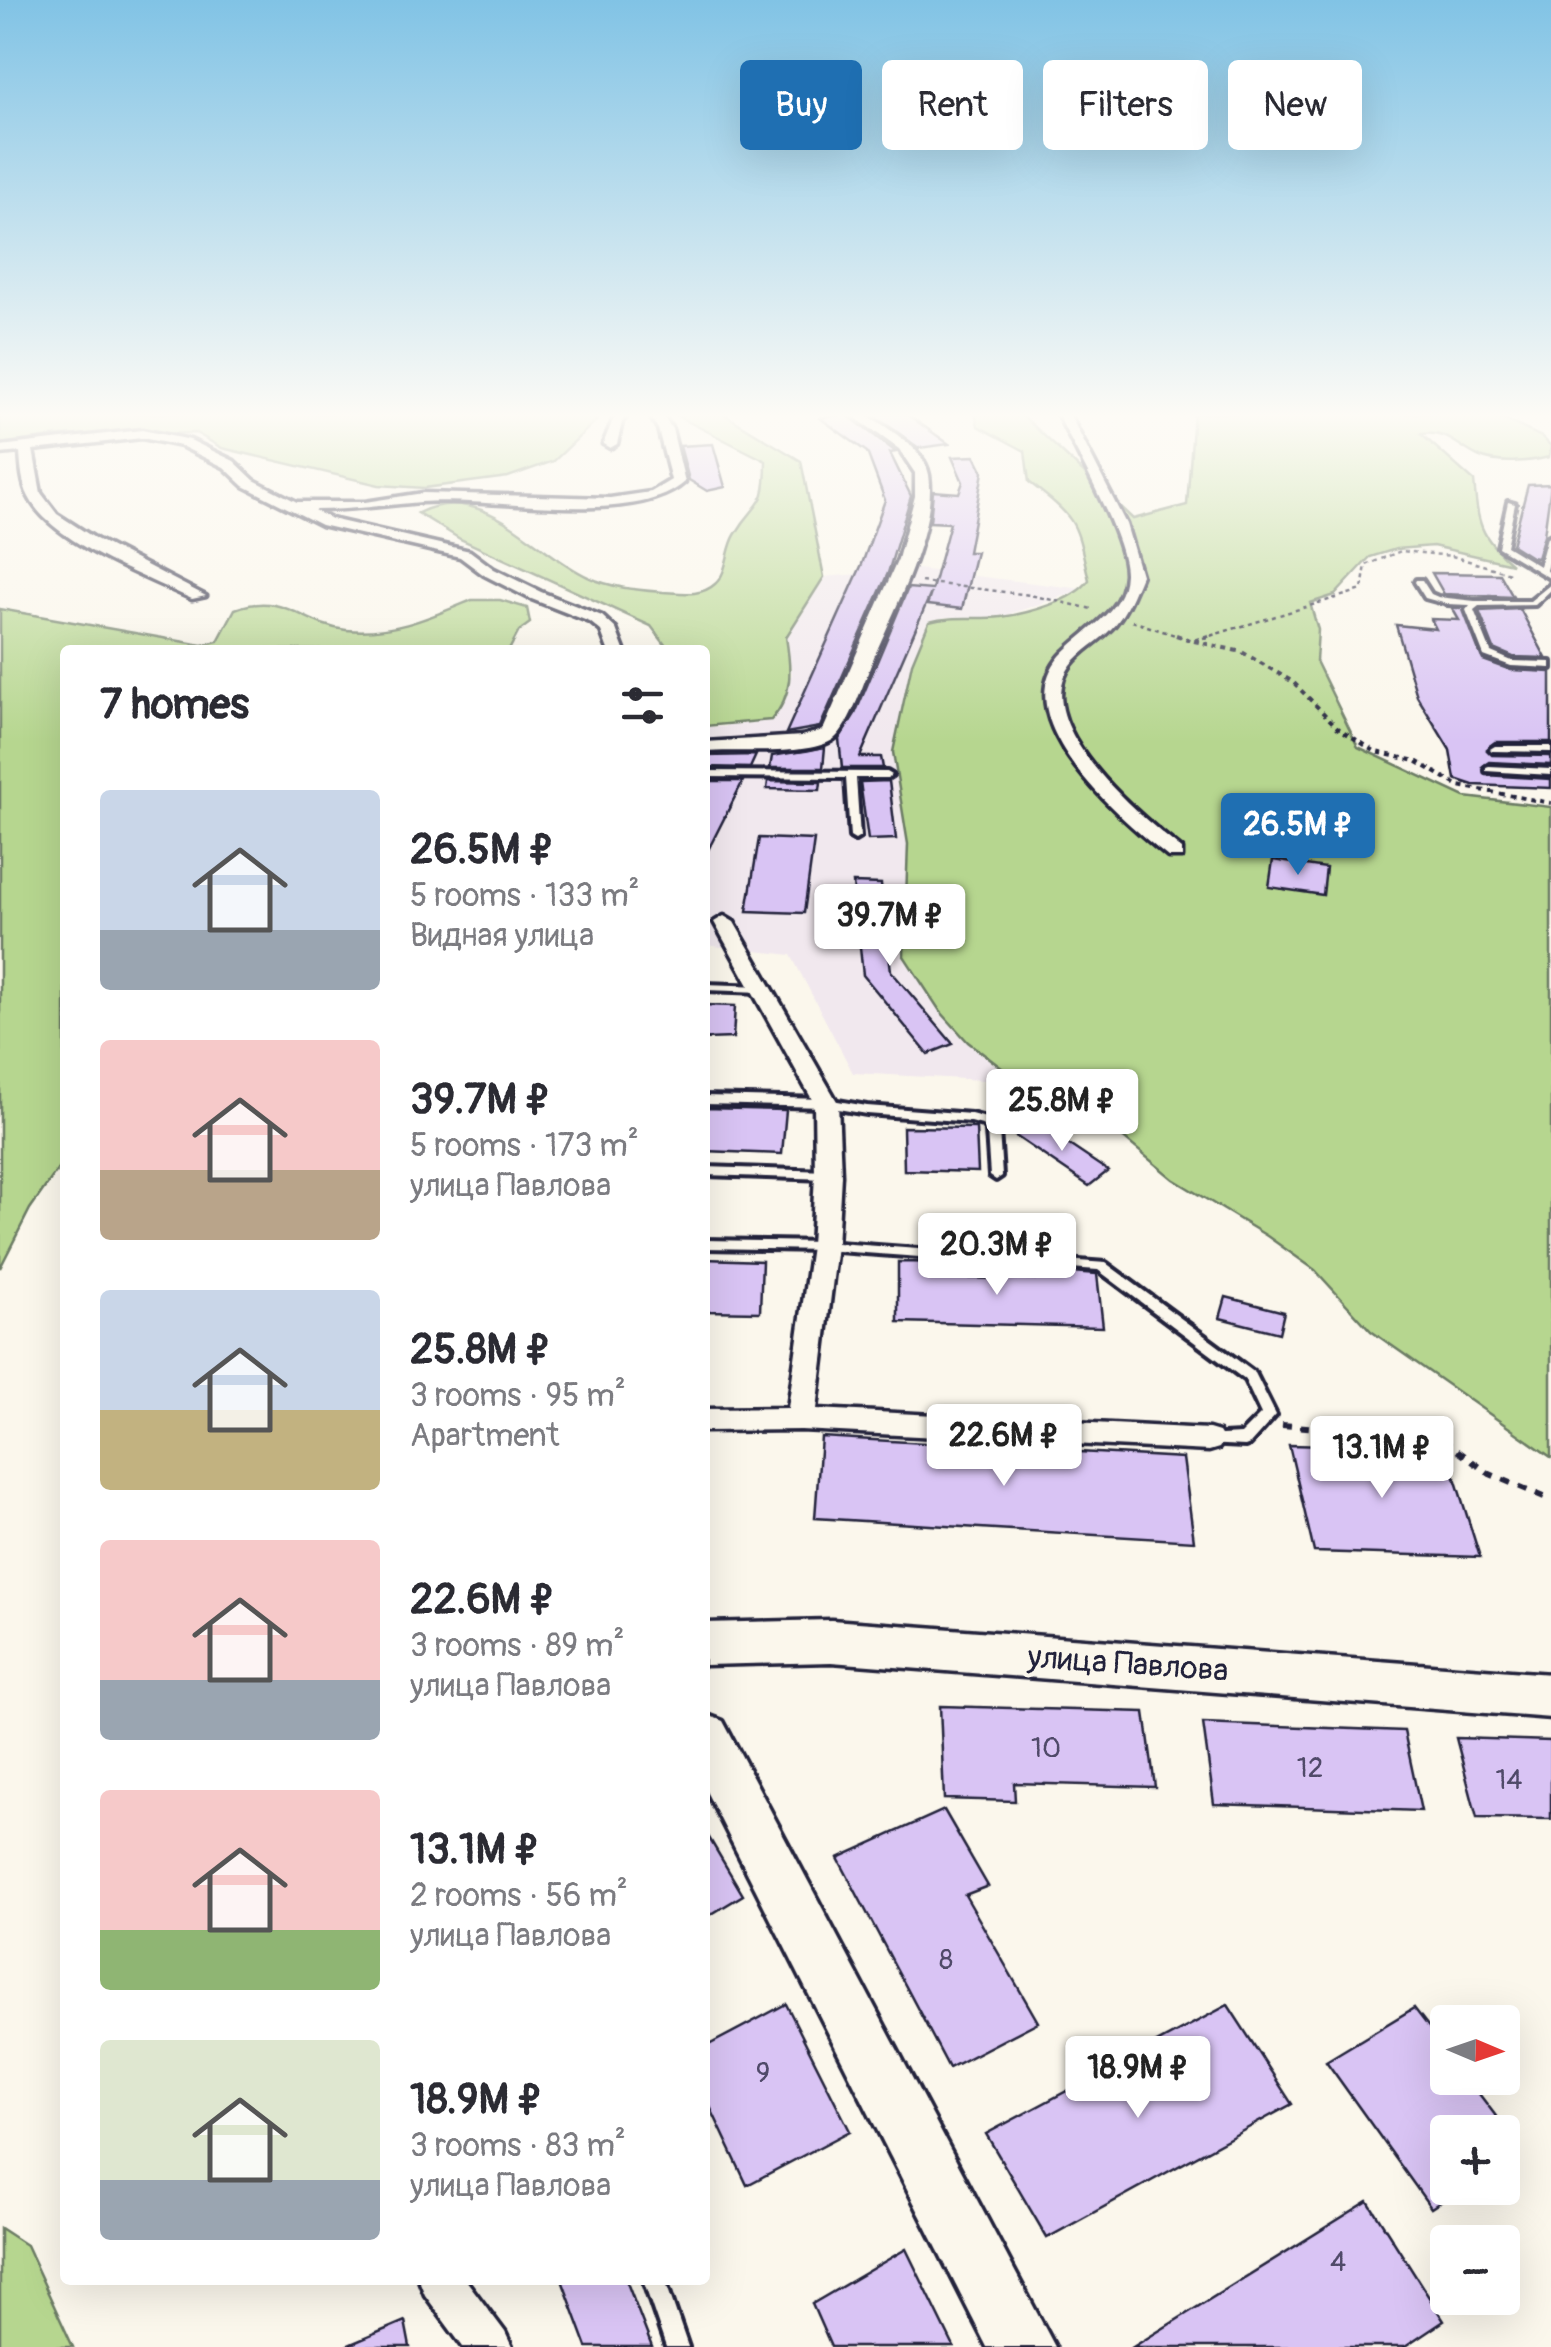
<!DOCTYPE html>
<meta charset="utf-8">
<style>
body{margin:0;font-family:Pangolin,sans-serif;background:#f2f2f3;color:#2b2b33;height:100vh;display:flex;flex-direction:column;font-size:38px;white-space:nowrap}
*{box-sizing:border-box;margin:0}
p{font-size:32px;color:#7c7c81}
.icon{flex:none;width:55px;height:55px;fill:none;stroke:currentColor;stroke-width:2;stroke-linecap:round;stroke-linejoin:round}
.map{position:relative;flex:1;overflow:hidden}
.panel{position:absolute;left:60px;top:645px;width:650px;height:1640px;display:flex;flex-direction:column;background:#fff;border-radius:10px;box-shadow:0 10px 40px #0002}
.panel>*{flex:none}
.banner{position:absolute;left:740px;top:60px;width:660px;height:90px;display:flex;gap:20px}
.needle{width:65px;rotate:92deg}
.tools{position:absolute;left:1430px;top:2005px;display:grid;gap:20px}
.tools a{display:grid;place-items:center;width:90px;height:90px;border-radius:10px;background:#fff;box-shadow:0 10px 40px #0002;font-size:50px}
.price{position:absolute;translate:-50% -85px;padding:0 22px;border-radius:10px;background:#fff;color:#222;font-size:32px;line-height:65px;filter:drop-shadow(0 2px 5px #0008)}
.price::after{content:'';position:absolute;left:50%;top:60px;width:30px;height:22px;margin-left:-15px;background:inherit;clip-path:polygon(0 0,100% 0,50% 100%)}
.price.current{background:#1f6fb2;color:#fff}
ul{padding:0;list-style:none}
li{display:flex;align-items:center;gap:30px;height:250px;padding:0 40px}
li span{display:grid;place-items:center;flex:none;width:280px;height:200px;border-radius:10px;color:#555}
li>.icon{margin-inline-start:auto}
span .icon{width:120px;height:120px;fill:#fffc;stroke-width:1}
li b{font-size:42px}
h2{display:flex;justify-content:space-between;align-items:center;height:120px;padding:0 40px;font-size:42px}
.tag{padding:0 35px;border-radius:10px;background:#fff;box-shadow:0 10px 40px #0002;font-size:35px;line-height:90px}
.tag.current{background:#1f6fb2;color:#fff}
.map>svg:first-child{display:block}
.built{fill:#f1e8ee}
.green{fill:#b6d68f;stroke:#6c7c65;stroke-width:2.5}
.building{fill:#d9c4f4;stroke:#22223b;stroke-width:2.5}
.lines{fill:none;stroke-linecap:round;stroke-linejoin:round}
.lane-casing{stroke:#22223b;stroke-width:8}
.street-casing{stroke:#22223b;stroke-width:7}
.secondary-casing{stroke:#22223b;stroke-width:7}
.path-far2{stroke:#22223b;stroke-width:2.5;stroke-dasharray:4 4;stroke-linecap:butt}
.path-far1{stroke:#22223b;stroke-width:4;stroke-dasharray:5 5;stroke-linecap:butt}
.path{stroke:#22223b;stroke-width:6;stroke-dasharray:9 9;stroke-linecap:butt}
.lane{fill:#fbf7ec;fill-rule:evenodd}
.street{fill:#fbf7ec;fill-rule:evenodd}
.secondary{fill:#fbf7ec;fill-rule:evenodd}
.labels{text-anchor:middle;stroke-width:8;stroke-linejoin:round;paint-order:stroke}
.near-number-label{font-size:28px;fill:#504a69}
.near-street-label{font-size:32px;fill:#22223b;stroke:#fbf7ec}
</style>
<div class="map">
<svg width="1551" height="2347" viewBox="0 0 1551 2347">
<rect width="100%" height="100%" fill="#fbf7ec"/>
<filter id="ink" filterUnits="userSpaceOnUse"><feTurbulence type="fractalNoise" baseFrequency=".01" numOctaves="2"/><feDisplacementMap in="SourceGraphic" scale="20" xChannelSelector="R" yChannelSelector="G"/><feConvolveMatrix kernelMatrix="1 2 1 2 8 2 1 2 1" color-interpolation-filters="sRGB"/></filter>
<g filter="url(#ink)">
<polygon class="built" points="917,569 1083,589 1001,617 946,617 929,622 912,663 893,752 908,844 904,957 968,1042 1020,1082 853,1073 791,955 705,945 705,726 725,727 792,675 786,637 824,577"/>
<g class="green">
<polygon points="0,413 604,413 554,461 508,477 424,488 379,485 222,448 196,433 58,436 0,444"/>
<path d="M 671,413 L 722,413 L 801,461 L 824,577 L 786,637 C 791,668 794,695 771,720 L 705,726 L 705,650 L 669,650 L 651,626 L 460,539 L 418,513 C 485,480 533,552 588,577 C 611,588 639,590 663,592 C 681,593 701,597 715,584 C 728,573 726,550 735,535 C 757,497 766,512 766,461 Z"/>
<path d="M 975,413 L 1020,413 L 1133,519 L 1187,505 L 1194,413 L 1490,413 L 1542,437 L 1551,446 L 1549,457 C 1529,462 1497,465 1478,456 C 1457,446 1447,430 1421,434 L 1474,481 C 1478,523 1479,536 1512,564 L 1433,546 L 1396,549 L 1370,557 L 1335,595 L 1310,603 L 1318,630 L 1316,661 L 1358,747 L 1465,797 L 1551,807 L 1551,1457 L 1371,1331 L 1315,1270 L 1267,1236 L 1173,1179 L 1114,1130 L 1020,1082 L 968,1042 L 940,1011 L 904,956 L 908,844 L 893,752 L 912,663 L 929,622 C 953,615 976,620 1001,617 C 1026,614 1074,601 1089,580 C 1075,520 1079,521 1029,482 L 1025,451 L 978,426 Z"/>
<path d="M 472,600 L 500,600 L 527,608 L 530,623 L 519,631 L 509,650 L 65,650 L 65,1159 L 30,1209 L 0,1268 L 0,609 L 202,645 L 218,641 L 235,609 C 285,591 302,625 346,630 C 392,635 431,617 472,600 Z"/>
<polygon points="0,2228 26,2245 73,2347 0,2347"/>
</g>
<g class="building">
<polygon points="869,413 905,413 949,444 919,448"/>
<polygon points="846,414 896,452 890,453 911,496 888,573 820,727 786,733 862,564 885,500 867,452 820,418"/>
<polygon points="713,444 725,487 707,491 689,480 680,446"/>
<polygon points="975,456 983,472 968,552 976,552 962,609 927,605 931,593 860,757 881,757 883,768 842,768 839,739 855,714 908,588 932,590 950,523 930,522 933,491 959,493 963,482 952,457"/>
<polygon points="1551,484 1544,535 1537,558 1531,557 1512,545 1528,485"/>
<polygon points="1432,573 1500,574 1513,597 1444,594"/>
<polygon points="1452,608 1463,608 1483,660 1511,670 1551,672 1551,742 1495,742 1486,749 1492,755 1551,756 1551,765 1489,762 1482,767 1486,775 1551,779 1551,788 1473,785 1455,779 1450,750 1417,696 1396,625 1436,629 1431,619 1459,620"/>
<polygon points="1520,609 1546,658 1513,657 1494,649 1479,611"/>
<polygon points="825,747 823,768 770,768 772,756"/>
<polygon points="756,755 750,768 705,767 705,756"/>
<polygon points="705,781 743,781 705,856"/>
<polygon points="768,781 821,782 820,790 767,789"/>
<polygon points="889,781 896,839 868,840 860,782"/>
<polygon points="759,838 814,840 804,913 747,911"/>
<polygon points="1273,860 1326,868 1323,895 1269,887"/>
<polygon points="853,883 881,884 891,971 953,1044 928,1054 863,975"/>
<polygon points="705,1005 735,1006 733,1038 705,1039"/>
<polygon points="705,1108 786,1110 782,1154 705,1151"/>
<polygon points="1035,1122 1108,1171 1089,1186 1014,1135"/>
<polygon points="903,1127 976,1128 978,1172 904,1170"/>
<polygon points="705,1259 762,1261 760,1312 705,1311"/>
<polygon points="898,1262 956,1263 956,1278 1035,1279 1033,1269 1097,1274 1103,1327 898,1322"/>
<polygon points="1226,1297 1284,1312 1279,1333 1220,1318"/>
<polygon points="821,1437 1183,1458 1194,1541 815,1518"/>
<polygon points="1289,1445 1446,1449 1480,1557 1314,1552"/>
<polygon points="940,1706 1145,1712 1155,1787 1014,1783 1015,1801 944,1799"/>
<polygon points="1203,1723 1404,1731 1421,1811 1214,1804"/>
<polygon points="1456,1738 1551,1741 1551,1819 1477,1818"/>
<polygon points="944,1810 988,1886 965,1895 1038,2022 949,2068 838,1858"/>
<polygon points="705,1831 743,1895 705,1918"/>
<polygon points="786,2004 850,2131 747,2185 705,2096 705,2047"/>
<polygon points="1228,2005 1292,2104 1047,2238 986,2134"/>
<polygon points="1414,2008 1448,2052 1448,2078 1467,2078 1508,2132 1448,2132 1448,2197 1431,2208 1326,2061"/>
<polygon points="1368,2201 1444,2321 1405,2347 1133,2347"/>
<polygon points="906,2249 954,2347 831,2347 812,2304"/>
<polygon points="562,2280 626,2280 652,2347 587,2347"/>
<polygon points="405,2321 410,2347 344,2347"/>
</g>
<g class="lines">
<g class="lane-casing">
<g id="lane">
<polygon points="1508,502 1515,504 1506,546 1539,566 1547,537 1551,535 1551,551 1546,570 1551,574 1551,579 1498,547"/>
<polygon points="1416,580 1422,580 1431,594 1438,597 1475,601 1530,601 1551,584 1551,590 1535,605 1479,606 1474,610 1491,652 1512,661 1551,662 1551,668 1511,666 1484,656 1466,610 1470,605 1447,604 1425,598 1415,582"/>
<polygon points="1495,746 1551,746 1551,752 1492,751 1490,749"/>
<polygon points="1489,766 1551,769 1551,775 1486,771 1486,767"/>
<polygon points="705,771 887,772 892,775 887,778 856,778 860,837 855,840 850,837 846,778 705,777"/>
<polygon points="705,984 763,986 769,989 763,992 705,990"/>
<polygon points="705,1096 826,1099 867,1106 971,1114 990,1119 999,1130 1002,1176 996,1180 990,1176 987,1131 982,1125 971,1122 867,1114 826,1107 705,1104"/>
<polygon points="705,1167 828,1171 834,1175 828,1179 705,1175"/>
<polygon points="705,1240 824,1242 1106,1263 1255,1373 1276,1415 1250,1444 1245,1446 1204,1444 1202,1440 1204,1436 1241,1434 1261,1414 1245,1380 1098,1270 824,1250 705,1248"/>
<polygon points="643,2280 665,2280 688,2347 666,2347"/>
</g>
</g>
<g class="street-casing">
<g id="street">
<polygon points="616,413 629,413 622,422 617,444 610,448 603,444"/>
<path d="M 648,413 L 661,413 L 672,429 L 685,482 C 635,528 489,496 421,502 C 385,505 351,510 314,510 L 331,519 L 470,551 L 494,569 L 541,592 L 602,616 L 616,629 L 624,650 L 608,650 L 601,631 L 590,622 L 529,598 L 484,575 L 460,557 L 321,525 L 244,486 L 224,467 L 181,446 L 142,438 L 33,450 L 41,493 L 57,514 L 96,539 L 206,596 L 192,599 C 148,578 51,542 29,497 C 22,484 21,467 20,452 L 0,454 L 0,446 L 142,430 L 190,440 L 234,461 L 254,480 L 297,502 L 365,502 L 423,493 L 610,498 L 651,492 L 671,480 L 658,429 Z"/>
<path d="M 849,413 C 868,413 880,423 896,434 C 910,444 926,457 929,475 C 937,527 895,609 874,657 C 866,676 850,727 834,739 C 809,757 737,749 705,752 L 705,742 L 802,736 L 823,730 L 898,559 L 915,496 L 915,473 L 899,449 Z"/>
<path d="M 1057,413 L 1069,413 L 1126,524 L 1141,575 C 1133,594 1126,614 1111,629 C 1099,642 1082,650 1071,665 C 1027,724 1142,818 1182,849 L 1182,857 L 1168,857 C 1122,820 1004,721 1060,656 C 1082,631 1124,613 1125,574 C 1126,538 1074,448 1057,413 Z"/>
<polygon points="724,916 734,922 838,1103 841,1175 837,1246 817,1409 1209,1429 1219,1432 1224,1440 1219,1448 1209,1451 801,1430 705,1431 705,1409 788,1408 811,1246 815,1175 814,1103 714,922"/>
<polygon points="419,2280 466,2280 505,2332 512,2347 463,2347 425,2295"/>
</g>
</g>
<g class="secondary-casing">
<g id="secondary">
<polygon points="831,1620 1551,1674 1551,1718 831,1662 705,1665 705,1623"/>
<polygon points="705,1714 723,1721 1055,2347 987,2347 705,1789"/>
</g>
</g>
<g class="path-far2">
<polyline points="921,582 1030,595 1092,609"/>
<polyline points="1132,621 1184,638"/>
<polyline points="1203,638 1362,590 1366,565 1401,551 1452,556 1513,574"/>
</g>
<g class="path-far1">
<polyline points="1176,635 1193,641 1211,635"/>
<polyline points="1194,641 1242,652 1293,682 1338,728 1376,752 1416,761 1459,786 1551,803"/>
</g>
<polyline class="path" points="1282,1425 1440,1438 1490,1474 1551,1500"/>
<use href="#lane" class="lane"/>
<use href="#street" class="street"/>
<use href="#secondary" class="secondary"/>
</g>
</g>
<linearGradient id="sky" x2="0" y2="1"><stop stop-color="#81c3e5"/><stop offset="0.56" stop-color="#fdfbf6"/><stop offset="1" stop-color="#fdfbf6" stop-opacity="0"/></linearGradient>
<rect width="1551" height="742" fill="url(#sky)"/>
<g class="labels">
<g class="near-number-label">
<text x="1046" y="1757">10</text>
<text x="1310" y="1777">12</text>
<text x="1509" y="1789">14</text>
<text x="946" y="1969">8</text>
<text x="763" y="2082">9</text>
<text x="1338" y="2271">4</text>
</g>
<g class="near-street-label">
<text transform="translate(1128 1663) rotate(4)" y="11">улица Павлова</text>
</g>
</g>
</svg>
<div class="tools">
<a><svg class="needle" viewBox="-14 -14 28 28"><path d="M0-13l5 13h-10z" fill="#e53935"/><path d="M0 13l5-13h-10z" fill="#7c7c81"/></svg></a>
<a>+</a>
<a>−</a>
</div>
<b class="price current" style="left:1298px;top:878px">26.5M ₽</b>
<b class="price" style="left:890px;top:969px">39.7M ₽</b>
<b class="price" style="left:1062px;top:1154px">25.8M ₽</b>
<b class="price" style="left:997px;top:1298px">20.3M ₽</b>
<b class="price" style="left:1004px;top:1489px">22.6M ₽</b>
<b class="price" style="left:1382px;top:1501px">13.1M ₽</b>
<b class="price" style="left:1138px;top:2121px">18.9M ₽</b>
<div class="banner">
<a class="tag current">Buy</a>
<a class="tag">Rent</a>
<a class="tag">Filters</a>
<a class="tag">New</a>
</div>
<section class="panel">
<h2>7 homes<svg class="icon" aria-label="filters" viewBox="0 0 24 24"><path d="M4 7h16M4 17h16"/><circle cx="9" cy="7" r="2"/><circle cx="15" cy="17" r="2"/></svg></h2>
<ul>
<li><span style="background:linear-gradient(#c9d6e8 70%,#9aa5b1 0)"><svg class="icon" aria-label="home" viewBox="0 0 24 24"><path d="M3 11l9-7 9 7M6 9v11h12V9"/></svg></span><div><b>26.5M ₽</b><p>5 rooms · 133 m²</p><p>Видная улица</p></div></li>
<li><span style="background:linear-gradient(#f6c9c9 65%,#b9a48a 0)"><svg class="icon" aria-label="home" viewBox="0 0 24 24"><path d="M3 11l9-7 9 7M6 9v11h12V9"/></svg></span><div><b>39.7M ₽</b><p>5 rooms · 173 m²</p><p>улица Павлова</p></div></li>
<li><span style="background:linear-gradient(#c9d6e8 60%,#c2b280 0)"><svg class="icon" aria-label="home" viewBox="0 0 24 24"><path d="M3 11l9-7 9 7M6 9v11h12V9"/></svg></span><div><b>25.8M ₽</b><p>3 rooms · 95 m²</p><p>Apartment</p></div></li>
<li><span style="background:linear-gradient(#f6c9c9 70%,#9aa5b1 0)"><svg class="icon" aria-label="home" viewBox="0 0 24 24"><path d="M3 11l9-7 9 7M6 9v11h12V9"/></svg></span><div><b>22.6M ₽</b><p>3 rooms · 89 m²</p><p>улица Павлова</p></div></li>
<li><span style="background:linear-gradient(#f6c9c9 70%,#8fb573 0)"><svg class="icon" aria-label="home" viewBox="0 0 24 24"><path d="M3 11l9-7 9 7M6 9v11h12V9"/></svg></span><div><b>13.1M ₽</b><p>2 rooms · 56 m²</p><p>улица Павлова</p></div></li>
<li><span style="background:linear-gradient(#dfe7d0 70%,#9aa5b1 0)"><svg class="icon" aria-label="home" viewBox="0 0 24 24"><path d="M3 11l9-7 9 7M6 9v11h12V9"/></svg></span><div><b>18.9M ₽</b><p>3 rooms · 83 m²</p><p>улица Павлова</p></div></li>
</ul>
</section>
</div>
